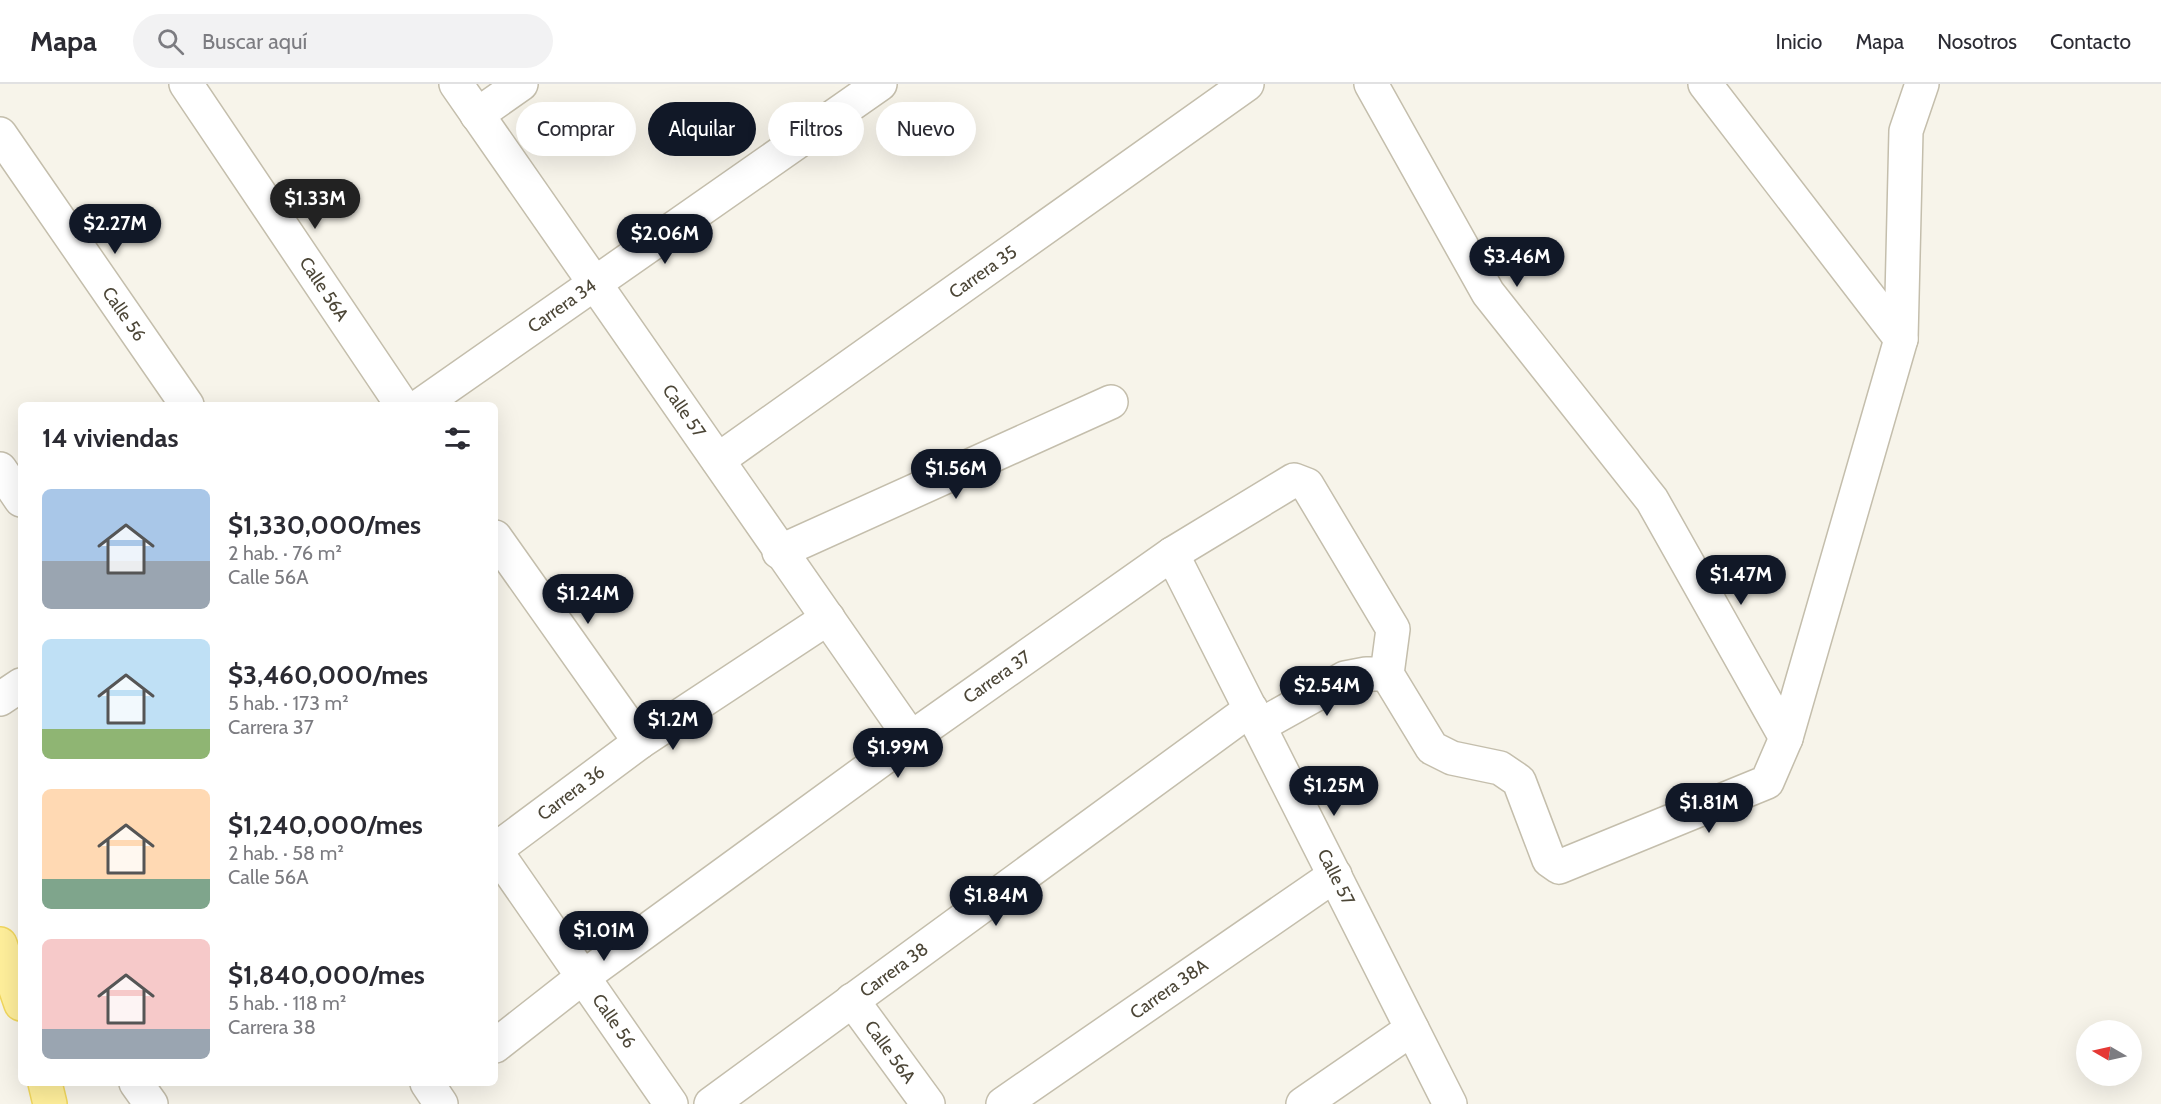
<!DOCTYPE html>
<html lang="es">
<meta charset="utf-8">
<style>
body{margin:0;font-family:Cabin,sans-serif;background:#f2f2f3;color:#2b2b33;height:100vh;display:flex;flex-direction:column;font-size:22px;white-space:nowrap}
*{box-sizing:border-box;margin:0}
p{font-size:20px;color:#7c7c81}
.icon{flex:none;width:33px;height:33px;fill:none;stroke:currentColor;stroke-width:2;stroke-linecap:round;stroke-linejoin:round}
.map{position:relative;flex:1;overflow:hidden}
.drawer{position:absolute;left:18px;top:318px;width:480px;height:684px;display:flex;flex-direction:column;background:#fff;border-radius:9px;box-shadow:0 6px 24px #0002}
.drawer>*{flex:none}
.hud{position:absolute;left:516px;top:18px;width:570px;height:54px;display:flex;gap:12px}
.needle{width:39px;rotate:279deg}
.fabs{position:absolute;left:2076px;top:936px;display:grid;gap:12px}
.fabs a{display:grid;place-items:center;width:66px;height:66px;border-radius:50%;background:#fff;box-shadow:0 6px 24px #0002;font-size:30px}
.price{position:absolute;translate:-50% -51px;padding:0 14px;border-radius:21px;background:#111827;color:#fff;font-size:20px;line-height:39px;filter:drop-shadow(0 2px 3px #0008)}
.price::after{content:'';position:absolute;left:50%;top:36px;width:18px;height:14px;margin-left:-9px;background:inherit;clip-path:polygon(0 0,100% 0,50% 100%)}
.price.selected{background:#222;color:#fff}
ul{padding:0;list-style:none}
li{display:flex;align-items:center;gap:18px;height:150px;padding:0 24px}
li span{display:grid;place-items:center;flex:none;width:168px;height:120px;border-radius:9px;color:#555}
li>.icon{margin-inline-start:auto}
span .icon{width:72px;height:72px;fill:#fffc;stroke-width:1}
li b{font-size:26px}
h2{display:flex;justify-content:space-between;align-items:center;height:72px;padding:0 24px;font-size:26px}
.pill{padding:0 21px;border-radius:27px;background:#fff;box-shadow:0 6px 24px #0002;font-size:21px;line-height:54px}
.pill.selected{background:#111827;color:#fff}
header{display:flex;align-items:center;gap:36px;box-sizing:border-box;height:84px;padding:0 30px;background:#fff;border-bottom:2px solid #e1e1e2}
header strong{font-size:28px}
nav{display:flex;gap:33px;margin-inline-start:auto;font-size:21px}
.search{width:420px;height:54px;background:#f2f2f3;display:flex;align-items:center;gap:15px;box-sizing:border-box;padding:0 21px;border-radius:33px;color:#7c7c81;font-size:22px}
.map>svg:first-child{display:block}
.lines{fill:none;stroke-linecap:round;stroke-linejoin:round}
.minor-casing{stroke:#c4beac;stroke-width:36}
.major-casing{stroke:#f1d75e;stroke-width:36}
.minor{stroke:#fff;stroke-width:33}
.major{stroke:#ffef9b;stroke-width:33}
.labels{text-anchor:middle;stroke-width:4.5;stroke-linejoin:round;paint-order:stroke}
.street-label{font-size:18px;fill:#4c4637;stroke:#fff}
</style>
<header>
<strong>Mapa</strong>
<div class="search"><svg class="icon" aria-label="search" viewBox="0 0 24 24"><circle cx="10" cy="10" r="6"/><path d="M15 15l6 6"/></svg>Buscar aquí</div>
<nav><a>Inicio</a><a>Mapa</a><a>Nosotros</a><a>Contacto</a></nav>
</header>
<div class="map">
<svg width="2161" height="1020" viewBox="0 0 2161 1020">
<rect width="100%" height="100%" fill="#f7f4ea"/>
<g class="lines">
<g class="minor-casing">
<g id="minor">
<polyline points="186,0 402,321"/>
<polyline points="456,0 911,654"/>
<polyline points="1371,0 1488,209 1652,416 1786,654"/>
<polyline points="1705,0 1901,255"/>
<polyline points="477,31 521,0"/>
<polyline points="0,50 187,321"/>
<polyline points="421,321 880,0"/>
<polyline points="718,376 1247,0"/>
<polyline points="0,385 21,416"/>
<polyline points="495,453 640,658"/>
<polyline points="779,468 1111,318"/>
<polyline points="1172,470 1450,1020"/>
<polyline points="0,615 21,601"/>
<polyline points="1259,642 1345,594 1366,590 1387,590"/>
<polyline points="495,766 640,658 828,534"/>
<polyline points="495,766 671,1020"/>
<polyline points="852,916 928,1020"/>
<polyline points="495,962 583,893 911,654 1172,470 1294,396 1307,401 1393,545 1387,590 1432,664 1452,674 1500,684 1519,697 1549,776 1559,783 1767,698 1786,654 1901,255 1906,47 1922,0"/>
<polyline points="136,999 151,1020"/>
<polyline points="427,999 441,1020"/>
<polyline points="711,1020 1251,625"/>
<polyline points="1003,1020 1335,791"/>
<polyline points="1303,1020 1412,945"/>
</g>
</g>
<g class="major-casing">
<g id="major">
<polyline points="0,860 21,920"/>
<polyline points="45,999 50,1020"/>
</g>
</g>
<use href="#minor" class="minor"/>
<use href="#major" class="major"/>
</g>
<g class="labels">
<g class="street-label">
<text transform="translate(983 188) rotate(-35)" y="6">Carrera 35</text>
<text transform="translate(324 205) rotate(56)" y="6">Calle 56A</text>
<text transform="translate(562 222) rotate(-35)" y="6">Carrera 34</text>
<text transform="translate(124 230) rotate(55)" y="6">Calle 56</text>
<text transform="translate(684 327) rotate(55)" y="6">Calle 57</text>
<text transform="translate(997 593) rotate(-35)" y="6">Carrera 37</text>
<text transform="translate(571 709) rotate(-37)" y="6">Carrera 36</text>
<text transform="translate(1336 793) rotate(63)" y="6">Calle 57</text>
<text transform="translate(894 886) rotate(-36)" y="6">Carrera 38</text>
<text transform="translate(1169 905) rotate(-35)" y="6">Carrera 38A</text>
<text transform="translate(614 937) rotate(55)" y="6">Calle 56</text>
<text transform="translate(890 968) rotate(54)" y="6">Calle 56A</text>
</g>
</g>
</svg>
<div class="fabs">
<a><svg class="needle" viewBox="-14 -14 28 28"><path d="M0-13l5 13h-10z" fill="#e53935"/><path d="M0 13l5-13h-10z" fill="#7c7c81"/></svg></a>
</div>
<b class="price selected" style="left:315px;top:146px">$1.33M</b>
<b class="price" style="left:115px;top:171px">$2.27M</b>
<b class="price" style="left:665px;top:181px">$2.06M</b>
<b class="price" style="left:1517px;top:204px">$3.46M</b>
<b class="price" style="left:956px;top:416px">$1.56M</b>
<b class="price" style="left:1741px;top:522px">$1.47M</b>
<b class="price" style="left:588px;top:541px">$1.24M</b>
<b class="price" style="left:1327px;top:633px">$2.54M</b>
<b class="price" style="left:673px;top:667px">$1.2M</b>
<b class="price" style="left:898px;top:695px">$1.99M</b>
<b class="price" style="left:1334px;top:733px">$1.25M</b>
<b class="price" style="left:1709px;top:750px">$1.81M</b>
<b class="price" style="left:996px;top:843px">$1.84M</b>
<b class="price" style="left:604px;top:878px">$1.01M</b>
<div class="hud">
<a class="pill">Comprar</a>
<a class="pill selected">Alquilar</a>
<a class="pill">Filtros</a>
<a class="pill">Nuevo</a>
</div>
<section class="drawer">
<h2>14 viviendas<svg class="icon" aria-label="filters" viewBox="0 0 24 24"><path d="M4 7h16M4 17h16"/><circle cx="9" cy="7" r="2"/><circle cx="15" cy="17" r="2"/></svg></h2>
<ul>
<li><span style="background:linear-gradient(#a9c7e8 60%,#9aa5b1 0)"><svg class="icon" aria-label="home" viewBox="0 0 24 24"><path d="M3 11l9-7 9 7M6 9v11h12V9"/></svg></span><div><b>$1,330,000/mes</b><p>2 hab. · 76 m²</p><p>Calle 56A</p></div></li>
<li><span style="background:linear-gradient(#bfe0f5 75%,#8fb573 0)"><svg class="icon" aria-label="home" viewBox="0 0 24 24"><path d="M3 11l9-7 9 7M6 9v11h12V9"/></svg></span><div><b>$3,460,000/mes</b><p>5 hab. · 173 m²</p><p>Carrera 37</p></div></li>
<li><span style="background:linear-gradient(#ffd9b3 75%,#7fa58c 0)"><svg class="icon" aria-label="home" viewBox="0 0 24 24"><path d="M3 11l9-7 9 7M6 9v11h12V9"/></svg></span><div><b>$1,240,000/mes</b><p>2 hab. · 58 m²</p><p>Calle 56A</p></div></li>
<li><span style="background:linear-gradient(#f6c9c9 75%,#9aa5b1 0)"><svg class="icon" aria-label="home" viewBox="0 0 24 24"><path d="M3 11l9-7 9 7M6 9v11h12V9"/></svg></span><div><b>$1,840,000/mes</b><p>5 hab. · 118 m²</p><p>Carrera 38</p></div></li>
</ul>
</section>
</div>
